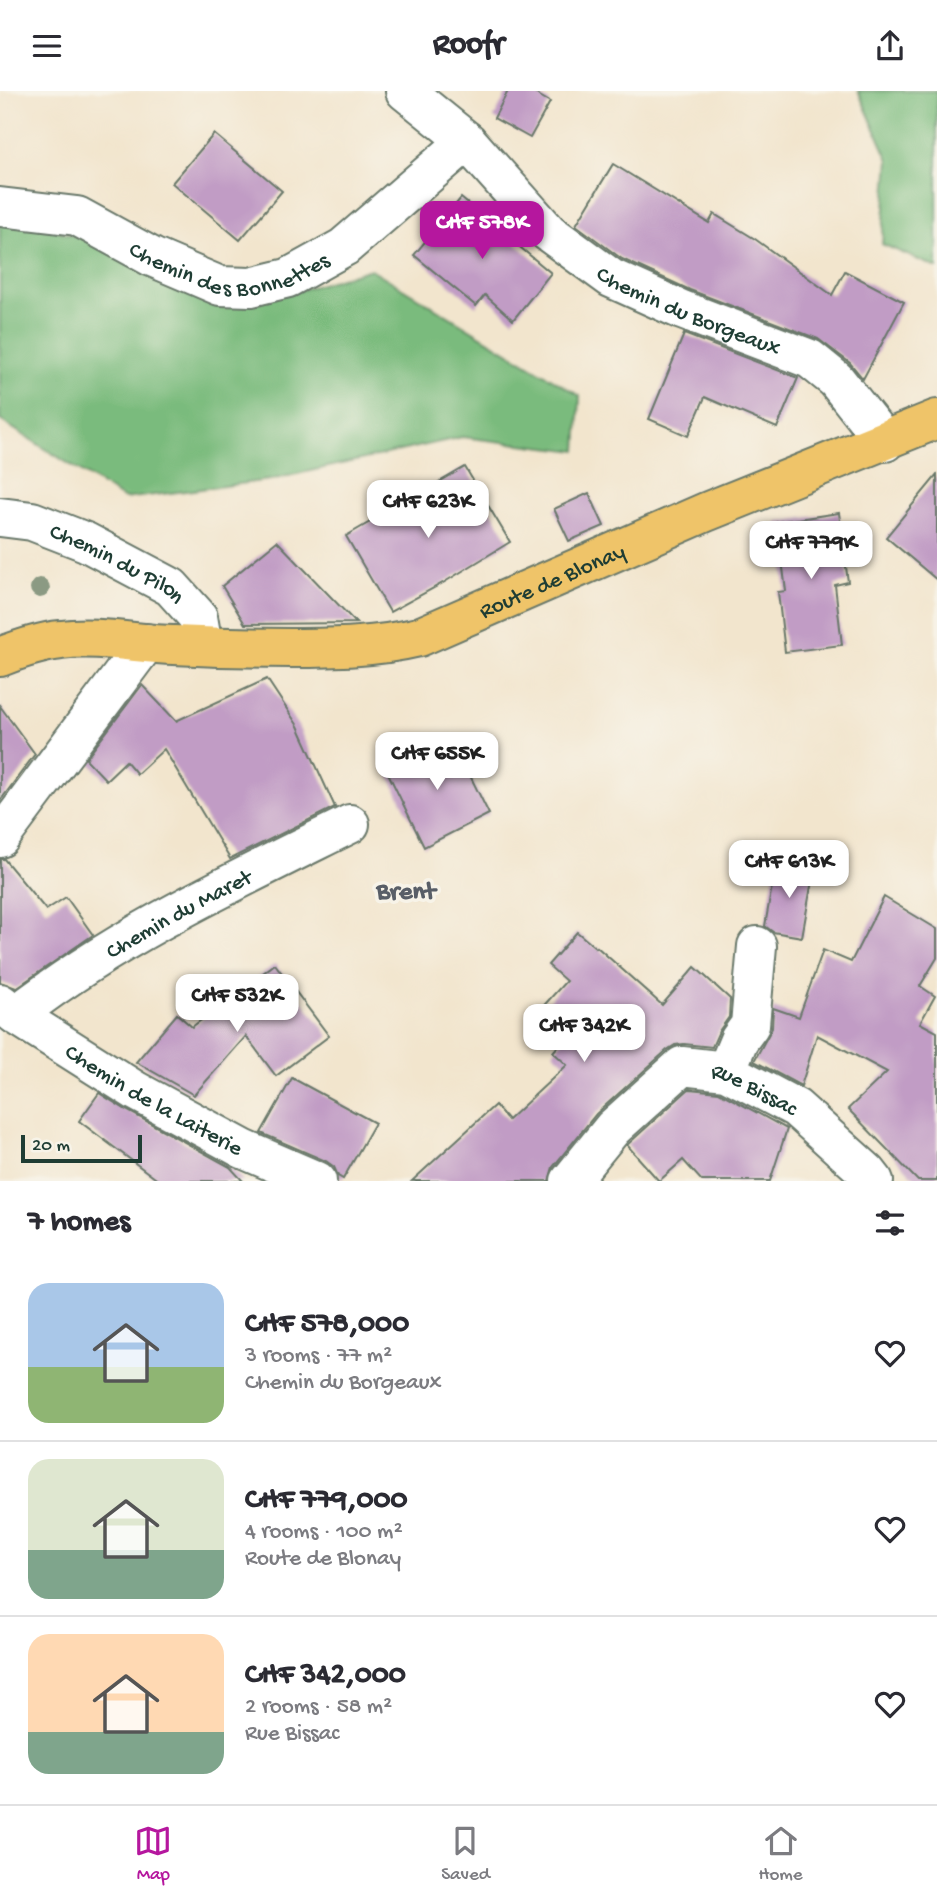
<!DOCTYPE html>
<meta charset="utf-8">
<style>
body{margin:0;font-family:"Gochi Hand",sans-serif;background:#f2f2f3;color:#2b2b33;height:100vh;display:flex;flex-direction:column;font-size:26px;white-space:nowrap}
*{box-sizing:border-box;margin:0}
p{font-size:23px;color:#7c7c81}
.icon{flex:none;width:38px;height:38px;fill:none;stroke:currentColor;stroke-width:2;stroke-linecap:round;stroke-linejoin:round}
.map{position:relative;height:1090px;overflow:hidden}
.panel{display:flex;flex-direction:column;background:#fff;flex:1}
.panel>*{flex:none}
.scale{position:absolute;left:21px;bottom:18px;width:121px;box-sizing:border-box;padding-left:7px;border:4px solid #1f3d34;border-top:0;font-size:19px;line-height:24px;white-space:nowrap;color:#1f3d34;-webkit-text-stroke:5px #f7f3e8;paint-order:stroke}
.price{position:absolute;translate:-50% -60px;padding:0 16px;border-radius:14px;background:#fff;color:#222;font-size:23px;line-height:46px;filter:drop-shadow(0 2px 4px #0008)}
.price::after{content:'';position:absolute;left:50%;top:42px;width:21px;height:16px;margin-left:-10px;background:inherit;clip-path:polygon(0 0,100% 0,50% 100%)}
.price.selected{background:#b5179e;color:#fff}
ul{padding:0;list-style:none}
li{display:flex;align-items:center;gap:21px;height:175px;padding:0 28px}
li+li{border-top:2px solid #e1e1e2}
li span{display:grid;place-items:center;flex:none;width:196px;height:140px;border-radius:21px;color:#555}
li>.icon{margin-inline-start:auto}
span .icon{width:84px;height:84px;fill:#fffc;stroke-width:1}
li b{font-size:30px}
h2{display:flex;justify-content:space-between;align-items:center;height:84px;padding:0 28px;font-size:30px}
header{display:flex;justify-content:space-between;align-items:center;height:91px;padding:0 28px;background:#fff;font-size:32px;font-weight:700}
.menu{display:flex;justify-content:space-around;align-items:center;height:98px;border-top:2px solid #e1e1e2;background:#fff;font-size:19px;color:#7c7c81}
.menu a{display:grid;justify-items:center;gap:4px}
.menu .selected{color:#b5179e}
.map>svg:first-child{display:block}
.forest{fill:#7abb7d;stroke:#4c7c58;stroke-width:2}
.building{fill:#c19cc5}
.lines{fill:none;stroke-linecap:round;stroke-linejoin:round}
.minor-casing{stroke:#69786a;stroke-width:42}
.major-casing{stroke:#69786a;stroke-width:42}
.minor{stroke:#fff;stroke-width:38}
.major{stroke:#efc469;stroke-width:38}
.tree{fill:#8b9a83}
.labels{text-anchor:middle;stroke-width:7;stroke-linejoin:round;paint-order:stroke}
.street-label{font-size:23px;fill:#1f3d34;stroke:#f7f3e8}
.quarter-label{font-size:26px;font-weight:bold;fill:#585e67;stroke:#f7f3e8}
</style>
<header><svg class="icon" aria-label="menu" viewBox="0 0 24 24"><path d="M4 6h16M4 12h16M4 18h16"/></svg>Roofr<svg class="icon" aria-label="share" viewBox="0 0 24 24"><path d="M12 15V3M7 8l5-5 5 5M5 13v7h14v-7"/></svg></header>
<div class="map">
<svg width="937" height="1090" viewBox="0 0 937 1090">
<rect width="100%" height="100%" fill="#f7f3e8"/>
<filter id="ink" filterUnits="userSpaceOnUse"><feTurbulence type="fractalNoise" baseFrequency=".0143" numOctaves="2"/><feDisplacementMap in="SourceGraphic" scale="14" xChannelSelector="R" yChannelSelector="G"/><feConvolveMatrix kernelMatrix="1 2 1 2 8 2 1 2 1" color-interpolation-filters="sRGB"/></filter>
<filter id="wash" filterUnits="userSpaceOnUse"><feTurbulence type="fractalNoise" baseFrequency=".00686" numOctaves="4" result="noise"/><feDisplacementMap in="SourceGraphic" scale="28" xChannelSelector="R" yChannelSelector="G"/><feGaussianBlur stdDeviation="1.57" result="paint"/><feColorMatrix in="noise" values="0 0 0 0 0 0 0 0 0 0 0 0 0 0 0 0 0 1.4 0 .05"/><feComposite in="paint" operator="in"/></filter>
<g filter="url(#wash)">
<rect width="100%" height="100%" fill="#f2e5cd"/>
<g class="forest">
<polygon points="858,0 937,0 937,177 882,153 889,69"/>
<polygon points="0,124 287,203 371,178 580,305 577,360 462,346 270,389 124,408 0,329"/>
</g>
<g id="blocks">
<g class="building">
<polygon points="508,0 531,0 550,11 530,47 494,27"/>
<polygon points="214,43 282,100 240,149 172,92"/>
<polygon points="613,73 709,132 714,123 755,148 832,204 845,180 904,211 863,288 850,272 818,248 690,199 622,168 576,134"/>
<polygon points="461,107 551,182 513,229 485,204 476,215 414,164"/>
<polygon points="684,243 798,287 777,337 705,306 688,345 649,328"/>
<polygon points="465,376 510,451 443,492 390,521 346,445"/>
<polygon points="937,384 937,489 886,446"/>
<polygon points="589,402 604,435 569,450 554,418"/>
<polygon points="839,422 848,491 835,494 842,554 785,561 778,501 786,500 777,431"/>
<polygon points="277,450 356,532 245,533 222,495"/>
<polygon points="267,588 298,635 335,716 230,768 164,658 137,683 126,670 106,689 86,668 142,594 176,630"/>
<polygon points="0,615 35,663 0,710"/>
<polygon points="451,646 489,723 424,756 386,678"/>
<polygon points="0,768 4,768 46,819 66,806 93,844 16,897 0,891"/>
<polygon points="776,772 814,778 802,846 773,841 765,835"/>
<polygon points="884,806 937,838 937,867 920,895 935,905 920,932 937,941 937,1090 918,1090 848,1018 887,981 817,944 801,995 754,970 772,937 773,917 799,926 823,859 851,871"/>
<polygon points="577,841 596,857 597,856 662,914 695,876 730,908 729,926 719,940 712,956 684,953 675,954 667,959 596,1023 553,1076 549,1090 412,1090 495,1014 508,1029 567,974 553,961 566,946 538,921 566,890 548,874"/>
<polygon points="275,873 329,945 276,985 246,945 194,1004 136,971 177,923 192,936"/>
<polygon points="292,987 375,1032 343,1088 338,1085 334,1076 326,1070 261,1042"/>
<polygon points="689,998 719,1001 787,1038 770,1090 702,1090 683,1069 659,1090 627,1054"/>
<polygon points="99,1002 126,1019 230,1076 243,1090 159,1090 79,1030"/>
</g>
</g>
</g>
<g filter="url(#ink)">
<use href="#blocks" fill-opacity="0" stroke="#69786a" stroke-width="2"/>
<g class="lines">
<g class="minor-casing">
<g id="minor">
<path id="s1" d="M 405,0 L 467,50 L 548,141 L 611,187 L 682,219 L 810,268 L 836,289 L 885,351"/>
<path id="s2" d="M 0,116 L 77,125 L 152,166 L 220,195 L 251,196 L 288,187 L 344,156 L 467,50"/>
<path id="s3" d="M 0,426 L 32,430 L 86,451 L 171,496 L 198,526 L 203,555"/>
<polyline points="0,747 146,552"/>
<path id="s4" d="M 0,912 L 16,924 L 136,1000 L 243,1058 L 317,1090"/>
<path id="s5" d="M 16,924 C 117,845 235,790 350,733"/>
<polyline points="726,980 739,949 750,934 757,855"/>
<path id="s6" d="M 570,1090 L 613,1037 L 682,975 L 726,980 L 796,1017 L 867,1081 L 874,1090"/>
</g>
</g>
<g class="major-casing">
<g id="major">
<path id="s7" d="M 0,566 C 20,558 40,551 61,549 C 98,544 137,553 174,554 C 213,556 252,557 291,557 C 335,557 377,556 419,546 L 706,421 L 937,328"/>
</g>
</g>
<use href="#minor" class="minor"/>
<use href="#major" class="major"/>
</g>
<circle class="tree" cx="40" cy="497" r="10"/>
</g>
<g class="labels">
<g class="street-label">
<text dy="8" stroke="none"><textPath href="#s2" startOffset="245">Chemin des Bonnettes</textPath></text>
<text dy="8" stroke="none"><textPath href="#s1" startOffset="364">Chemin du Borgeaux</textPath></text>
<text dy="8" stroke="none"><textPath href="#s3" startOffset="128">Chemin du Pilon</textPath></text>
<text dy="8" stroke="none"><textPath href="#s7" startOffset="567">Route de Blonay</textPath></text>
<text dy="8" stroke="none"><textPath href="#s5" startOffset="192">Chemin du Maret</textPath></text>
<text dy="8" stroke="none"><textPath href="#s6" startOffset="238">Rue Bissac</textPath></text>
<text dy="8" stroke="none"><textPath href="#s4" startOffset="182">Chemin de la Laiterie</textPath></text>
</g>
<g class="quarter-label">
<text x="406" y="807">Brent</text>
</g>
</g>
</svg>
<div class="scale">20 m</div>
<b class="price selected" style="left:482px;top:170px">CHF 578K</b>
<b class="price" style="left:428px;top:449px">CHF 623K</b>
<b class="price" style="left:811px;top:490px">CHF 779K</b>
<b class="price" style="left:437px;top:701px">CHF 655K</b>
<b class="price" style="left:789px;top:809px">CHF 613K</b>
<b class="price" style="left:237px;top:943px">CHF 532K</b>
<b class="price" style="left:584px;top:973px">CHF 342K</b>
</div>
<section class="panel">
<h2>7 homes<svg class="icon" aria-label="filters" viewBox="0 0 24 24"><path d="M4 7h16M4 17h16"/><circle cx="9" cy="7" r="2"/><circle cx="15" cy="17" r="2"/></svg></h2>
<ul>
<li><span style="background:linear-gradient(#a9c7e8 60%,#8fb573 0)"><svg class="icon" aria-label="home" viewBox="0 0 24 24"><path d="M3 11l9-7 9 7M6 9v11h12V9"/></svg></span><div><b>CHF 578,000</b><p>3 rooms · 77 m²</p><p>Chemin du Borgeaux</p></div><svg class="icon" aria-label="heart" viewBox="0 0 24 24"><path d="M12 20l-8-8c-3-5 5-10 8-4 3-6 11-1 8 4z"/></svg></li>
<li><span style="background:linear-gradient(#dfe7d0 65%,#7fa58c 0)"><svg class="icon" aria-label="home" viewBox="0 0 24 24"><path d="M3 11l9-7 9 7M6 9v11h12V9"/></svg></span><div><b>CHF 779,000</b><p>4 rooms · 100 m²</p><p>Route de Blonay</p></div><svg class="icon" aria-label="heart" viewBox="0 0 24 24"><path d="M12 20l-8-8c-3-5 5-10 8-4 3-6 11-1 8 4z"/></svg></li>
<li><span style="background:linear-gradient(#ffd9b3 70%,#7fa58c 0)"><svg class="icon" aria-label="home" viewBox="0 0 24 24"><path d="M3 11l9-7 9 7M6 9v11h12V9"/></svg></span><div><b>CHF 342,000</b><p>2 rooms · 58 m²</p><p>Rue Bissac</p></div><svg class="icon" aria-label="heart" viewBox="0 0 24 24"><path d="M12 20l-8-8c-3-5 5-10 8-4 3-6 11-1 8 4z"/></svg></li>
</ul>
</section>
<nav class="menu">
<a class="selected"><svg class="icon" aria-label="map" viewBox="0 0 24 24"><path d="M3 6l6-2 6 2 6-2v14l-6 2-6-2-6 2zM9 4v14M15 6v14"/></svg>Map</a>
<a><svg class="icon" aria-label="saved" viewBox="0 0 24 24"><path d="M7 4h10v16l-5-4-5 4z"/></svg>Saved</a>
<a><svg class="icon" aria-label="home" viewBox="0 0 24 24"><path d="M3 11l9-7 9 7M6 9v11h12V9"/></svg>Home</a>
</nav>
